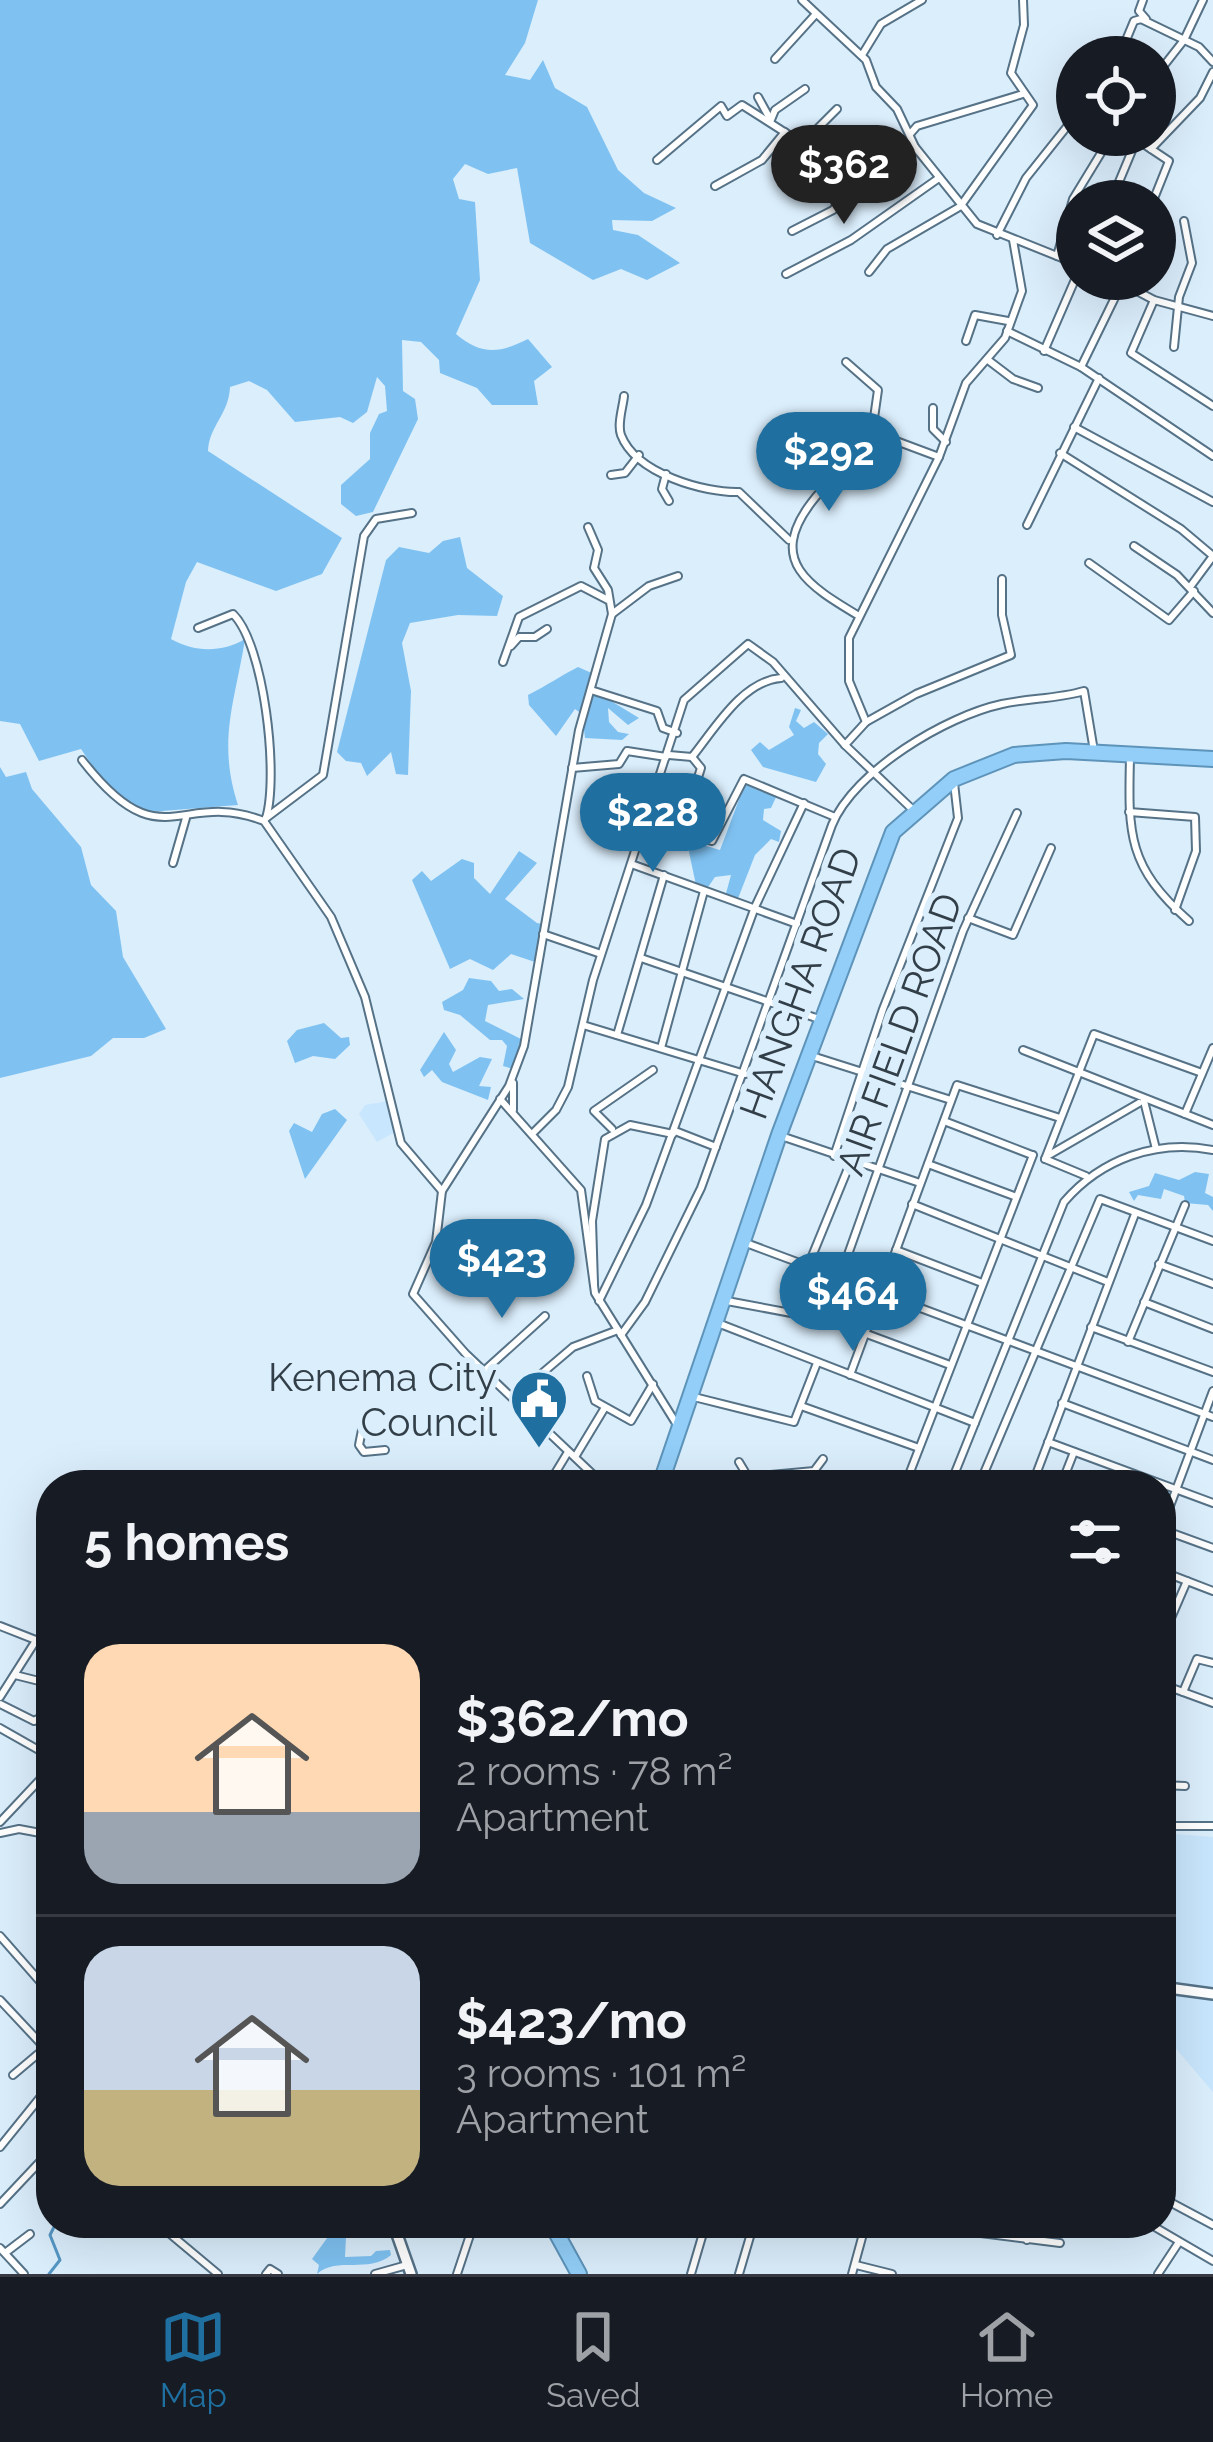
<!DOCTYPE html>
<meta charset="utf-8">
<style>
body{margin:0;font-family:Raleway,sans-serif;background:#20242c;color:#f1f3f6;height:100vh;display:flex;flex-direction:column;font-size:45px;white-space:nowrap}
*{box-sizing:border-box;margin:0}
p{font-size:39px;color:#9ea1a6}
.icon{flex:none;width:66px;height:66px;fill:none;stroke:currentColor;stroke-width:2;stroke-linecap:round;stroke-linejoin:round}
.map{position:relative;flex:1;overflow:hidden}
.drawer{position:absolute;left:36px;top:1470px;width:1140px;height:768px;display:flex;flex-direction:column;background:#171b24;border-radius:48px;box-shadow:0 12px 48px #0002}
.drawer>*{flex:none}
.controls{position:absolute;left:1056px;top:36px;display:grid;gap:24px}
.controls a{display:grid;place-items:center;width:120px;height:120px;border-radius:50%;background:#171b24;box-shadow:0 12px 48px #0002;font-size:60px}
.price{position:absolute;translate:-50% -102px;padding:0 27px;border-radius:42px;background:#1f70a1;color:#fff;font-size:39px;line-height:78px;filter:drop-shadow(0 3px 6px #0008)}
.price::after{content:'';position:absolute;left:50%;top:72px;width:36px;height:27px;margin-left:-18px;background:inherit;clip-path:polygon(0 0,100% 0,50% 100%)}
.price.selected{background:#222;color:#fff}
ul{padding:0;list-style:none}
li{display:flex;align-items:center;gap:36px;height:300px;padding:0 48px}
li+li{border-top:3px solid #363941}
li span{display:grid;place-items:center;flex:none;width:336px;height:240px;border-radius:36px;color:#555}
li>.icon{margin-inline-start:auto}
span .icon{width:144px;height:144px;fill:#fffc;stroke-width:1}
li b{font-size:51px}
h2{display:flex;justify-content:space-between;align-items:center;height:144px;padding:0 48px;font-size:51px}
.dock{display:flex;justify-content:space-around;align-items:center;height:168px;border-top:3px solid #363941;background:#171b24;font-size:33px;color:#9ea1a6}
.dock a{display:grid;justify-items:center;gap:6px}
.dock .selected{color:#1f70a1}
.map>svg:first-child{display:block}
.built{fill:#c8e6fd}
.forest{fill:#7fc2f2}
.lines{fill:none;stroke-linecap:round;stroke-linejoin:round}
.stream{stroke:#5597c5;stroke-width:3}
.minor-casing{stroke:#567287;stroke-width:10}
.tertiary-casing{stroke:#567287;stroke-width:14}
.trunk-casing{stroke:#5e94ba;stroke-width:18}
.minor{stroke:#fff;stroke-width:6}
.tertiary{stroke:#fff;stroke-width:9}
.trunk{stroke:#92cef8;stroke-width:14}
.labels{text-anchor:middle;stroke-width:12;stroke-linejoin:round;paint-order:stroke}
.street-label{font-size:39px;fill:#323f48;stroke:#dbeefc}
.poi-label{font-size:39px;fill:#323f48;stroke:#dbeefc;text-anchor:end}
</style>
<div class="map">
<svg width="1213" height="2274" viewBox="0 0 1213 2274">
<rect width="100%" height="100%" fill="#dbeefc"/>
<g class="built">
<polygon points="388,1101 395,1132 377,1142 359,1114 365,1105"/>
<polygon points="1161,1833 1213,1837 1213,1994 1161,1987"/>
<polygon points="1170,1992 1213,1996 1213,2092 1161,2031"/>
</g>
<g class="forest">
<path d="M 0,0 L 538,0 L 525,43 L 505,75 L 530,80 L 543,60 L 555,88 L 587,107 L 618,170 L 644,193 L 676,208 L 652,221 L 612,220 L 613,230 L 638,235 L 680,263 L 647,280 L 621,269 L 593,280 L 530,243 L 517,168 L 488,174 L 465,164 L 453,179 L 459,199 L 475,202 L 480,280 L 456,334 C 482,356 500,353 528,339 L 552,367 L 534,381 L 538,405 L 492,405 L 477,388 L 440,373 L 439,360 L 421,342 L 402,340 L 403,391 L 415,399 L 418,419 L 373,512 L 356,516 L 341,504 L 341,485 L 370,459 L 370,433 L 379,414 L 387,411 L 385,386 L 377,377 L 367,412 L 353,423 L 340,417 L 295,422 L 267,390 L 249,381 L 230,387 C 229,414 209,426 208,451 L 342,538 L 322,574 L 276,591 L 197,562 L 186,582 L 171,639 C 193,652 222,653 245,639 C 235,702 217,741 238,805 L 149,812 L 112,795 L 81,749 L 39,761 L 20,724 L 0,721 Z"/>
<polygon points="460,537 467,568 503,596 497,616 458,615 410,623 402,643 411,691 408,775 396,774 391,752 367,776 361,763 346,761 337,752 386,560 399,547 429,553 443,541"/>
<path d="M 578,667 L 594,674 L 593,690 L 639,718 L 628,725 L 608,708 L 609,722 L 618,732 L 629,734 L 622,740 L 585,738 L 582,714 L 575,709 L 556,736 L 529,705 L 528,695 C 548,685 560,676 578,667 Z"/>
<polygon points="795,708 801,710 796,721 804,728 814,722 828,734 819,743 818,754 826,764 816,782 763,767 751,750 760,742 769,750 794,735 789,727"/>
<polygon points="0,767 6,777 26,772 32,789 81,847 91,885 116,911 123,957 166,1029 144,1038 113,1038 91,1056 0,1078"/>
<polygon points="746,781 777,795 771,808 764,809 763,820 781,831 779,842 771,839 755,855 737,901 725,897 731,875 715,877 706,890 696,885 689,852 693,842 720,850"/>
<polygon points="519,851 537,863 505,899 537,923 548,925 535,962 511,954 493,970 470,959 450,969 412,880 422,871 431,881 462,859 474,863 474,878 490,894"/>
<polygon points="469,978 491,981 499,991 512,989 524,999 488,1005 485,1021 527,1042 513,1069 503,1066 507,1046 502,1040 490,1040 460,1015 444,1010 442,1002 463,990"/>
<polygon points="324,1023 341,1038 349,1037 350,1045 335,1059 313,1056 295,1063 287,1041 297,1030"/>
<polygon points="444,1032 456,1050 449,1064 453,1072 480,1057 492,1059 479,1086 491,1087 488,1100 442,1082 432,1070 424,1077 420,1070"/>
<polygon points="335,1109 347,1120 305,1179 289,1131 294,1123 312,1132 322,1114"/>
<polygon points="1195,1172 1209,1174 1205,1193 1213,1197 1213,1211 1208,1205 1185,1203 1184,1196 1164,1189 1161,1199 1138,1195 1134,1201 1129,1192 1149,1186 1155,1173 1179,1180"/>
<path d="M 338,2223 L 361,2223 L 357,2228 L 345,2225 L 339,2235 L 346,2237 L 345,2257 L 371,2256 L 376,2251 L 390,2250 L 391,2255 C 368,2274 337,2256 317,2274 L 319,2265 L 312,2259 Z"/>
</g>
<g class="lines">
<polyline class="stream" points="49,2274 60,2260 50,2235 56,2223"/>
<g class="minor-casing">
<g id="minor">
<polyline points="802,0 866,60 876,87 897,109 915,147 977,224 1077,264"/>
<polyline points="1143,0 1139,11 1146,19"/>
<polyline points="862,55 881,24 922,0"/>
<polyline points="1119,57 1134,21 1141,19 1199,47 1213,62"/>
<polyline points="775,59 815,15"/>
<polyline points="1155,77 1184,40 1203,0"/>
<polyline points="758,97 769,117"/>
<polyline points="770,122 775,110 805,89"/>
<polyline points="910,134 917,126 1023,94"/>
<polyline points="1130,135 1169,161 1153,201"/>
<polyline points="803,143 837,109"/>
<polyline points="1151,149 1200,98 1213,72"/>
<polyline points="657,160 721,106 727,116 742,105 858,179 915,147"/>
<polyline points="715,186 762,160 785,132"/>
<polyline points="1111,201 1136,141"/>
<polyline points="962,204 1033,105 1011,73 1024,25 1023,0"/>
<polyline points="792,231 833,210 858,179"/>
<polyline points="997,235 1026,178 1077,114"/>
<polyline points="1057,256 1073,199 1112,135"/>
<polyline points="869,272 887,249 961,206"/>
<polyline points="786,274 851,240 939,178"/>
<polyline points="1114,279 1154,300 1213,316"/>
<polyline points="1154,300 1131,353 1213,406"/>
<polyline points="1007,331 1081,367 1213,456"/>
<polyline points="966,341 975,315 1008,321"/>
<polyline points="1174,347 1179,297 1192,263 1184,221"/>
<polyline points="1044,351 1077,275"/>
<polyline points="988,360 1013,379 1038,388"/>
<polyline points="846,362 878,390 872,432 939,457"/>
<polyline points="1081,367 1124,279"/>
<path d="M 624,396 C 623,407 617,424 621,435 C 636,474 705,493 739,492 L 789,540"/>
<polyline points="933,408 933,429 946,442"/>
<polyline points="1074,427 1213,502"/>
<polyline points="1060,453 1181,529 1213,556"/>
<path d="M 855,470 C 835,475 823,487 811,503 C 767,561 809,586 859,616"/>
<polyline points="666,474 662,489 669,501"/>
<polyline points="611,475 625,473 639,455"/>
<polyline points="1027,525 1099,378"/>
<polyline points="588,527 598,550 594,568 608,590 612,614 579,730 524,1046 509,1086 442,1191 436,1242 413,1294 466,1354 604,1485"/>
<polyline points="1134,546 1177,575 1213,613"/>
<polyline points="1089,563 1169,620 1194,591"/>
<polyline points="1190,587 1213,556"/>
<polyline points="612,614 649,586 678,576"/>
<path d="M 198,628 L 233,614 C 264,644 279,775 266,818"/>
<polyline points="511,646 519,637 535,637 547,629"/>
<polyline points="503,662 519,617 581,586 608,600"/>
<polyline points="594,691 657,711 663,728 677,733"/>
<polyline points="866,722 916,694 1011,655 1002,615 1002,579"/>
<path d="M 669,755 L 692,757 C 714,730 742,681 781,678"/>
<path d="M 1130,758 C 1128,835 1128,867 1189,921"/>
<path d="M 82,760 C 162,863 179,788 264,821 L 331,917 L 365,997 L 401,1143 L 442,1191"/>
<polyline points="572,768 619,764 627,751 666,757"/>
<polyline points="912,809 845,745 866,722 849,681 849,638 939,457 966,383 1005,338 1022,291 1013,240"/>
<polyline points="1129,812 1195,817 1196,851 1175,910"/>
<polyline points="266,818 323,775 364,536 376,519 412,513"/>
<polyline points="644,827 656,825 712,841 744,779 835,817"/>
<polyline points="680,834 701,768 692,757"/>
<polyline points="173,863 186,818"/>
<polyline points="634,865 797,924"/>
<polyline points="968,918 1013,935 1051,848"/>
<polyline points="543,934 601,954"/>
<polyline points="641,958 819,1019"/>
<polyline points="583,1025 745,1074"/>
<polyline points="617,1035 664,875"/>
<polyline points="661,1048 704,891"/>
<polyline points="1023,1050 1213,1125"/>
<polyline points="812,1056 951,1100"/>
<polyline points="513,1083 513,1110"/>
<polyline points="500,1099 581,1190 595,1293 679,1428"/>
<polyline points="1144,1101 1156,1149"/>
<polyline points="1185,1114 1213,1048"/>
<polyline points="944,1121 1032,1155"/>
<polyline points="612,1129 594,1111 653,1070"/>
<polyline points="675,1131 716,1147"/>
<polyline points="533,1133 556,1110 568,1087 593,980 684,700 748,644 773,662 845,745"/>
<polyline points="781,1136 920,1183"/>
<polyline points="1049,1155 1139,1103"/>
<polyline points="834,1156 883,1009 958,818 954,783"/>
<polyline points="1045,1159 1094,1034 1202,1073"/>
<polyline points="1045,1159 1086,1176"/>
<polyline points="928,1164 1014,1196"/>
<polyline points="912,1204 1108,1282"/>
<polyline points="746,1243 1213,1417"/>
<polyline points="896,1250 982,1283"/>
<polyline points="1159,1264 1213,1284"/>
<polyline points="808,1266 851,1161"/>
<polyline points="840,1277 963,931 1017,813"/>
<polyline points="594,1284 592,1221 605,1139 630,1125 673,1134"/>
<polyline points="599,1301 646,1205 755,907 804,803"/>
<polyline points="727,1301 866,1327"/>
<polyline points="1144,1302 1213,1329"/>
<polyline points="715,1322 975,1423"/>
<polyline points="1091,1327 1213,1372"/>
<polyline points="864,1333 950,1365"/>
<path d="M 621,1335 L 645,1302 L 701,1188 L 832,825 C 854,771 946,716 1002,704 C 1030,698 1057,699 1084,691 L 1094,751"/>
<polyline points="1128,1342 1185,1205"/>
<polyline points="484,1371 545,1316"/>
<polyline points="850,1375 957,1085 1060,1118"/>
<polyline points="587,1376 595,1401 631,1421 653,1384"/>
<polyline points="690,1396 794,1422 817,1363"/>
<polyline points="513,1398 573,1347 618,1330"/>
<polyline points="1062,1403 1213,1460"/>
<polyline points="801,1406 919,1448"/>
<polyline points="365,1415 359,1445 364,1452 385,1450"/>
<polyline points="1048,1442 1213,1503"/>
<polyline points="575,1457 604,1409"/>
<polyline points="739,1462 748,1477 814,1471 823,1459"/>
<polyline points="875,1482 884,1485"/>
<polyline points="548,1485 568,1452"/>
<polyline points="905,1485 1033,1155"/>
<path d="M 950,1485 L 1064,1202 C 1101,1159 1156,1139 1213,1150"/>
<polyline points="979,1485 1100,1199 1213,1241"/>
<polyline points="1032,1485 1135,1214"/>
<polyline points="1061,1485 1074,1452"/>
<polyline points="1161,1529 1213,1548"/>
<polyline points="1161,1530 1213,1391"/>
<polyline points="1161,1571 1213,1591"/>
<polyline points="0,1626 51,1646"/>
<polyline points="1161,1641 1187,1581"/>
<polyline points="15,1675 51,1684"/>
<polyline points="1161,1684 1213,1703"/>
<polyline points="1183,1692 1197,1659 1213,1663"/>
<polyline points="0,1697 35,1642"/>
<polyline points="0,1704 34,1721 51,1712"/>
<polyline points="0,1728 51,1757"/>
<polyline points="1161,1785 1185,1786"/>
<polyline points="0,1822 51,1768"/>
<polyline points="1161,1826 1213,1826"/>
<polyline points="0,1833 19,1829 51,1835"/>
<polyline points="0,1936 51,1994"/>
<polyline points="0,2000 45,2048"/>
<polyline points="1161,2014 1163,1987"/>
<polyline points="13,2075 51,2043"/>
<polyline points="0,2147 51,2084"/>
<polyline points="1168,2201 1213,2225"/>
<polyline points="0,2204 51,2150"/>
<polyline points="157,2223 218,2274"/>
<polyline points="901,2223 1060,2243"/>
<polyline points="1026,2223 1027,2240"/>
<polyline points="1148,2223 1213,2261"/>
<polyline points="283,2230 286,2223"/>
<polyline points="399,2235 403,2230 435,2232 457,2223"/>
<polyline points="0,2248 24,2274"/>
<polyline points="5,2253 30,2234"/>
<polyline points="856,2265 892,2274"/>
<polyline points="266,2274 270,2269 278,2274"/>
<polyline points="375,2274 407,2265"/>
<polyline points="457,2274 474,2223"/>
<polyline points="691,2274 706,2223"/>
<polyline points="739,2274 754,2223"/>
<polyline points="852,2274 866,2223"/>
<polyline points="1158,2274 1179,2242"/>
</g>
</g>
<g class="tertiary-casing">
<g id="tertiary">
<polyline points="1161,1987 1213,1994"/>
<polyline points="393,2223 411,2274"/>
</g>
</g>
<g class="trunk-casing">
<g id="trunk">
<polyline points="660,1485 779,1135 893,832 954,779 1014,755 1066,751 1213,759"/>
<polyline points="551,2223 579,2274"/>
</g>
</g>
<use href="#minor" class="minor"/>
<use href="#tertiary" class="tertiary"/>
<use href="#trunk" class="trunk"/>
</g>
<defs>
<g id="civic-pin" transform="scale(3)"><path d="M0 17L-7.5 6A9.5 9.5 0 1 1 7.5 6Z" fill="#1f70a1" stroke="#dbeefc"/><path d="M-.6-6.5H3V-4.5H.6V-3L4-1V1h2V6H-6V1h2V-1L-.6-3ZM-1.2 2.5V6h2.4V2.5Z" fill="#fff"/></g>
</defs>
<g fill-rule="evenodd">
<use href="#civic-pin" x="539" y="1399"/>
</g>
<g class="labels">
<g class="street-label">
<text transform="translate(800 983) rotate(-70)" y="14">HANGHA ROAD</text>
<text transform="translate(899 1034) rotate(-70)" y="14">AIR FIELD ROAD</text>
</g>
<g class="poi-label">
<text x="497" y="1391">Kenema City<tspan x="497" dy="45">Council</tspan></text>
</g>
</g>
</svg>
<div class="controls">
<a><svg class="icon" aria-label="locate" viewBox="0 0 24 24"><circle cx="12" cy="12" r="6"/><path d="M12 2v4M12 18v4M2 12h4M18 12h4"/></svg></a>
<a><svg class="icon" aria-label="layers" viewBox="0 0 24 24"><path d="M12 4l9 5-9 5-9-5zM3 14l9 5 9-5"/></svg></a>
</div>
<b class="price selected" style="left:844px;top:227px">$362</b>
<b class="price" style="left:829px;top:514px">$292</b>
<b class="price" style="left:653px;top:875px">$228</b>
<b class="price" style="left:502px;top:1321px">$423</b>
<b class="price" style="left:853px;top:1354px">$464</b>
<section class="drawer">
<h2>5 homes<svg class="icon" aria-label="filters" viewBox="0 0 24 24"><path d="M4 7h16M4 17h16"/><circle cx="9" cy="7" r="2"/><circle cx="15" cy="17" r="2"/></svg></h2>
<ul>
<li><span style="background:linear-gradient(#ffd9b3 70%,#9aa5b1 0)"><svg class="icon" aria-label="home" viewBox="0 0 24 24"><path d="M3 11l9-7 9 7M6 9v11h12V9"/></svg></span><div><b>$362/mo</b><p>2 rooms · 78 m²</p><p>Apartment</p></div></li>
<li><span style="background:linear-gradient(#c9d6e8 60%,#c2b280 0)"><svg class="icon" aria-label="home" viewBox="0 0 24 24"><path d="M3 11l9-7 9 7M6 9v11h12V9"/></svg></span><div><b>$423/mo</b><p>3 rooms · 101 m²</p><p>Apartment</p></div></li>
</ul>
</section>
</div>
<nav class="dock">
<a class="selected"><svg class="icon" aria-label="map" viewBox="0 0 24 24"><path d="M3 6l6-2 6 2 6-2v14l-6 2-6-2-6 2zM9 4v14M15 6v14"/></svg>Map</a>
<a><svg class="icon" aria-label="saved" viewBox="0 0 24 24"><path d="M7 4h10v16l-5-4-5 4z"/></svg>Saved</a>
<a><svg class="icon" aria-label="home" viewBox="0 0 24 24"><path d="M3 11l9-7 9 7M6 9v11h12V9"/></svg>Home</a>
</nav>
